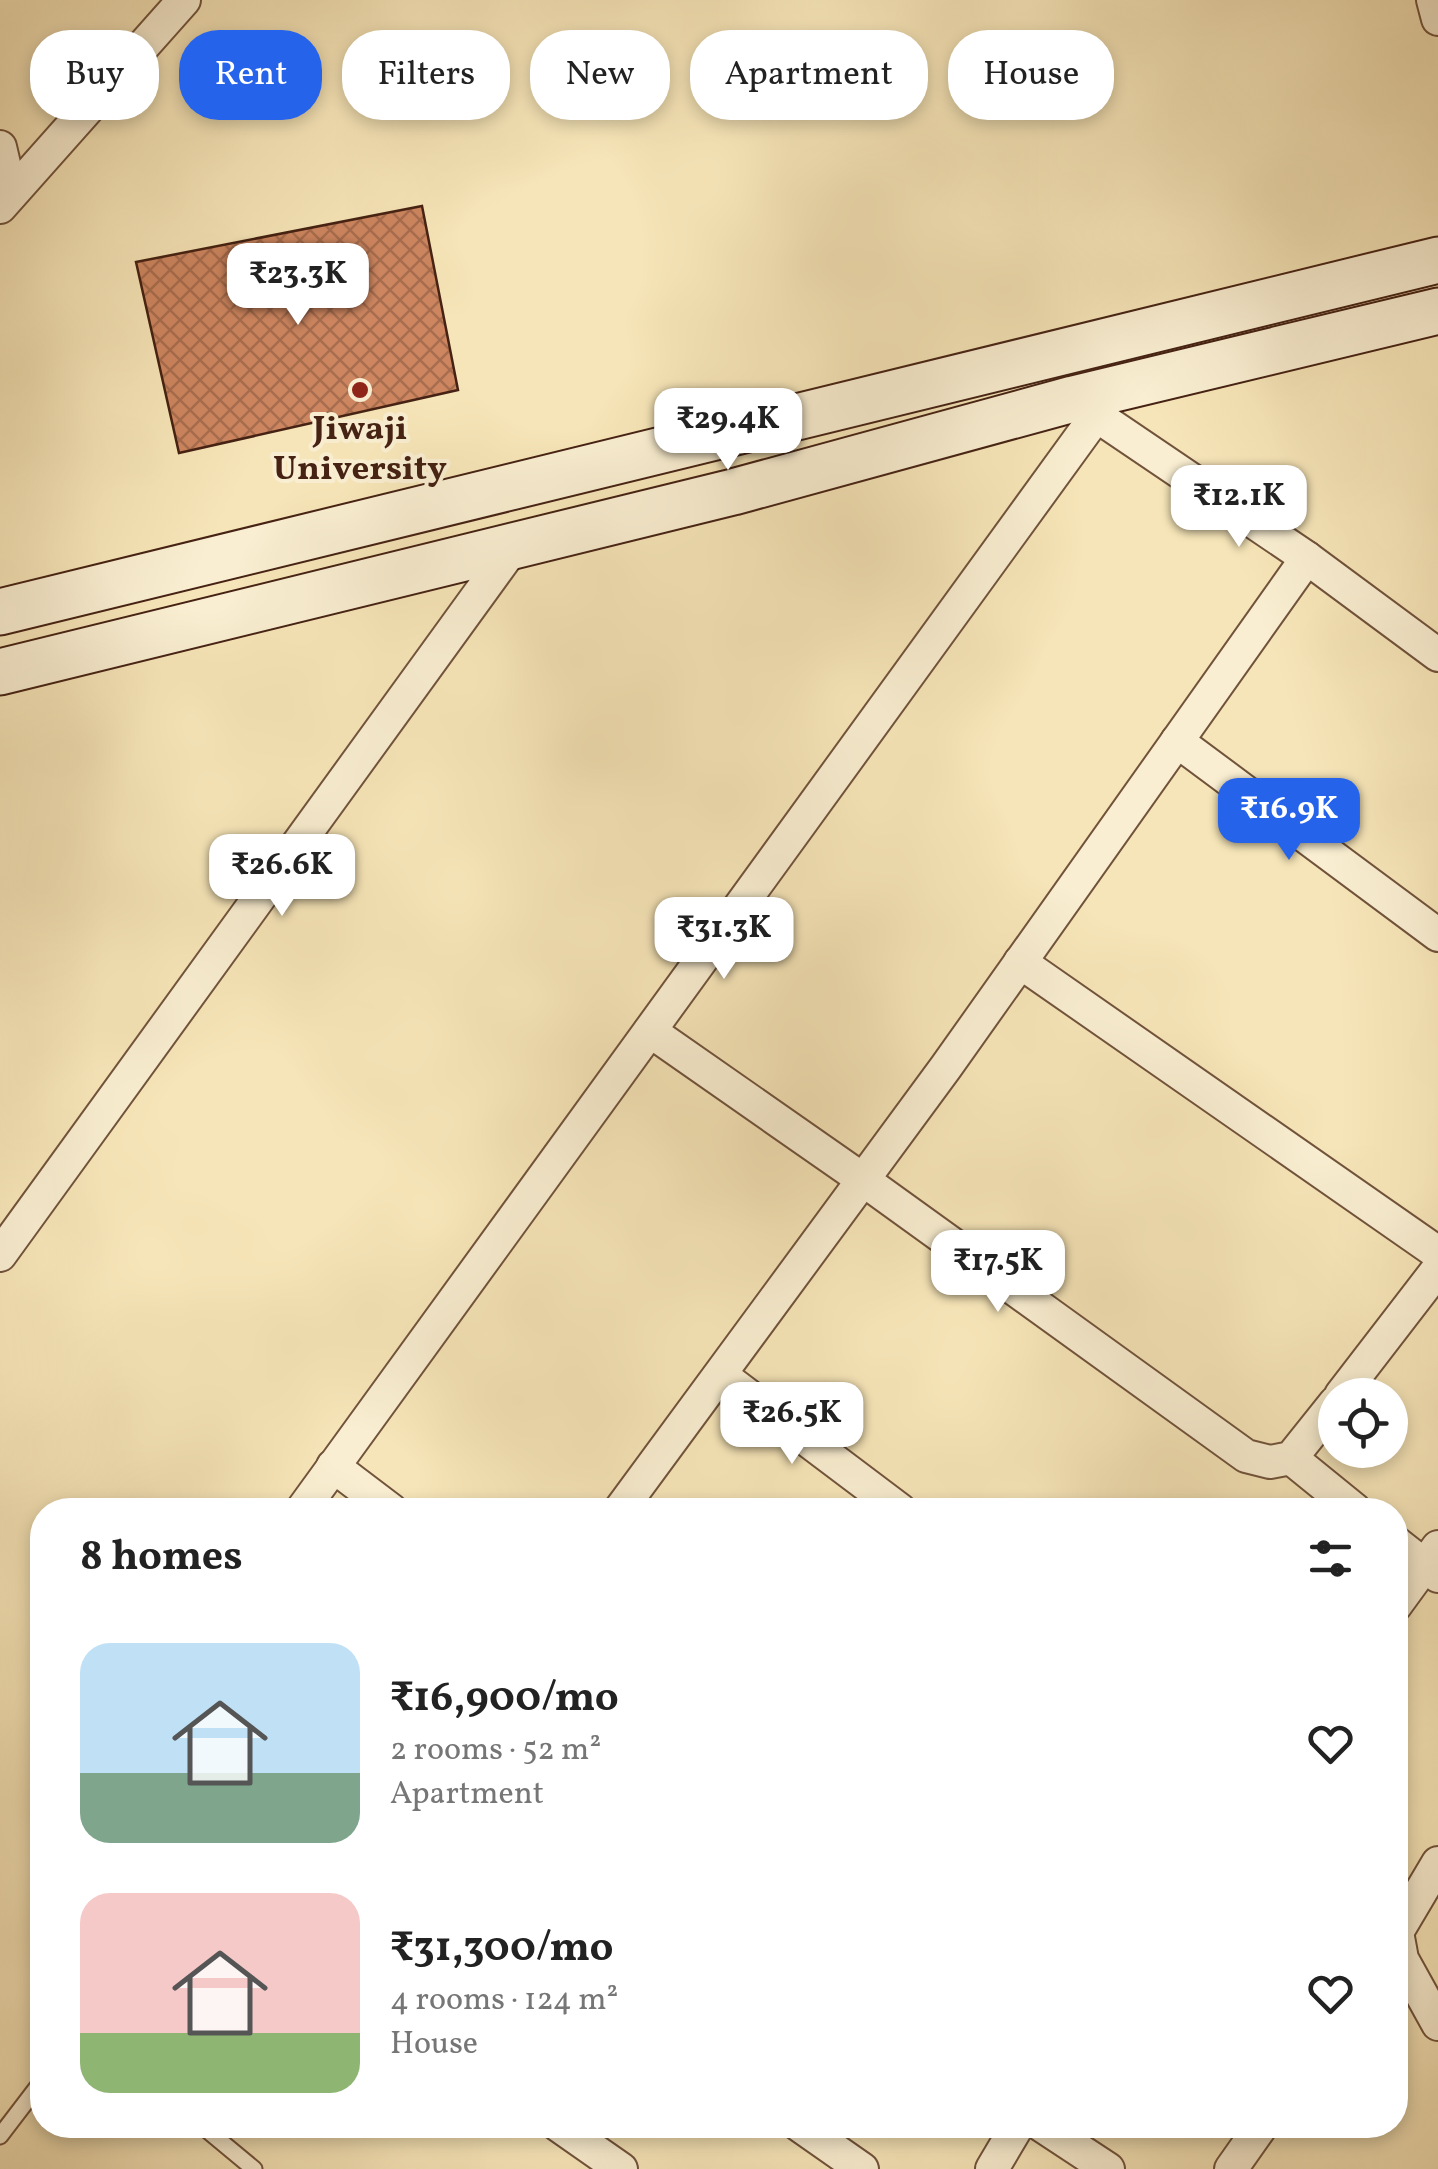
<!DOCTYPE html>
<meta charset="utf-8">
<style>
body{margin:0;font-family:Vollkorn,serif;background:#f6f6f6;color:#222;height:100vh;display:flex;flex-direction:column;font-size:38px;white-space:nowrap}
*{box-sizing:border-box;margin:0}
p{font-size:32px;color:#767676}
.icon{flex:none;width:55px;height:55px;fill:none;stroke:currentColor;stroke-width:2;stroke-linecap:round;stroke-linejoin:round}
.map{position:relative;flex:1;overflow:hidden}
.drawer{position:absolute;left:30px;top:1498px;width:1378px;height:640px;display:flex;flex-direction:column;background:#fff;border-radius:40px;box-shadow:0 5px 15px #0003}
.drawer>*{flex:none}
.top-card{position:absolute;left:30px;top:30px;width:1380px;height:90px;display:flex;gap:20px}
.tools{position:absolute;left:1318px;top:1378px;display:grid;gap:20px}
.tools a{display:grid;place-items:center;width:90px;height:90px;border-radius:50%;background:#fff;box-shadow:0 5px 15px #0003;font-size:50px}
.price{position:absolute;translate:-50% -85px;padding:0 22px;border-radius:20px;background:#fff;color:#222;font-size:32px;line-height:65px;filter:drop-shadow(0 2px 5px #0008)}
.price::after{content:'';position:absolute;left:50%;top:60px;width:30px;height:22px;margin-left:-15px;background:inherit;clip-path:polygon(0 0,100% 0,50% 100%)}
.price.current{background:#2563eb;color:#fff}
ul{padding:0;list-style:none}
li{display:flex;align-items:center;gap:30px;height:250px;padding:0 50px}
li span{display:grid;place-items:center;flex:none;width:280px;height:200px;border-radius:30px;color:#555}
li>.icon{margin-inline-start:auto}
span .icon{width:120px;height:120px;fill:#fffc;stroke-width:1}
li b{font-size:42px}
h2{display:flex;justify-content:space-between;align-items:center;height:120px;padding:0 50px;font-size:42px}
.chip{padding:0 35px;border-radius:40px;background:#fff;box-shadow:0 5px 15px #0003;font-size:35px;line-height:90px}
.chip.current{background:#2563eb;color:#fff}
.map>svg:first-child{display:block}
.building{fill:url(#building-cross-hatch);stroke:#452213;stroke-width:2.5}
.lines{fill:none;stroke-linecap:round;stroke-linejoin:round}
.service-casing{stroke:#71533c;stroke-width:19}
.minor-casing{stroke:#71533c;stroke-width:36}
.secondary-casing{stroke:#452213;stroke-width:49}
.service{stroke:#f9eed1;stroke-width:15}
.minor{stroke:#f9eed1;stroke-width:32}
.secondary{stroke:#f9eed1;stroke-width:45}
.poi-dot{fill:#8f2418;stroke:#f9eed1;stroke-width:4}
.labels{text-anchor:middle;stroke-width:8;stroke-linejoin:round;paint-order:stroke}
.poi-label{font-size:35px;font-weight:bold;fill:#452213;stroke:#f9eed1}
</style>
<div class="map">
<svg width="1438" height="2169" viewBox="0 0 1438 2169">
<defs>
<pattern id="building-cross-hatch" width="8" height="8" patternUnits="userSpaceOnUse" patternTransform="scale(2.5)"><rect width="8" height="8" fill="#cd8660"/><path d="M0 0l8 8M0 8l8-8" fill="none" stroke="#a86d4e"/></pattern>
</defs>
<rect width="100%" height="100%" fill="#f6e5b8"/>
<filter id="stains"><feTurbulence type="fractalNoise" baseFrequency=".002" numOctaves="4"/><feColorMatrix values="0 0 0 0 .2 0 0 0 0 .09 0 0 0 0 .02 0 0 0 .5 -.17"/></filter>
<radialGradient id="worn" r=".72"><stop offset=".6" stop-color="#630" stop-opacity="0"/><stop offset="1" stop-color="#630" stop-opacity=".3"/></radialGradient>
<polygon class="building" points="422,206 458,390 179,453 136,262"/>
<g class="lines">
<g class="service-casing">
<g id="service">
<polyline points="201,2125 254,2169"/>
<polyline points="0,2136 42,2081"/>
</g>
</g>
<g class="minor-casing">
<g id="minor">
<polyline points="1433,0 1438,19"/>
<polyline points="0,147 11,194"/>
<polyline points="0,207 184,0"/>
<polyline points="1081,405 1307,558 1438,655"/>
<polyline points="1177,741 1438,935"/>
<polyline points="1020,962 1438,1253"/>
<polyline points="650,1031 862,1179 1246,1456 1270,1462 1291,1458 1335,1403"/>
<polyline points="0,1255 514,546"/>
<polyline points="721,1375 900,1510"/>
<polyline points="1341,1395 1438,1269"/>
<polyline points="1291,1458 1355,1510"/>
<polyline points="333,1466 391,1510"/>
<polyline points="302,1510 1096,416"/>
<polyline points="620,1510 946,1067 1307,558"/>
<polyline points="1395,1542 1438,1576"/>
<polyline points="1395,1606 1438,1547"/>
<polyline points="1438,1863 1397,1932 1402,1959 1438,2024"/>
<polyline points="558,2125 621,2169"/>
<polyline points="799,2125 862,2169"/>
<polyline points="1041,2125 1108,2169"/>
<polyline points="992,2169 1018,2125"/>
<polyline points="1231,2169 1262,2125"/>
</g>
</g>
<g class="secondary-casing">
<g id="secondary">
<polyline points="0,612 1438,260"/>
<polyline points="0,672 733,492 1073,399 1438,311"/>
</g>
</g>
<use href="#service" class="service"/>
<use href="#minor" class="minor"/>
<use href="#secondary" class="secondary"/>
</g>
<circle class="poi-dot" cx="360" cy="390" r="10"/>
<g class="labels">
<g class="poi-label">
<text x="360" y="439">Jiwaji<tspan x="360" dy="40">University</tspan></text>
</g>
</g>
<rect width="100%" height="100%" filter="url(#stains)"/>
<rect width="100%" height="100%" fill="url(#worn)"/>
</svg>
<div class="tools">
<a><svg class="icon" aria-label="locate" viewBox="0 0 24 24"><circle cx="12" cy="12" r="6"/><path d="M12 2v4M12 18v4M2 12h4M18 12h4"/></svg></a>
</div>
<b class="price" style="left:298px;top:328px">₹23.3K</b>
<b class="price" style="left:728px;top:473px">₹29.4K</b>
<b class="price" style="left:1239px;top:550px">₹12.1K</b>
<b class="price current" style="left:1289px;top:863px">₹16.9K</b>
<b class="price" style="left:282px;top:919px">₹26.6K</b>
<b class="price" style="left:724px;top:982px">₹31.3K</b>
<b class="price" style="left:998px;top:1315px">₹17.5K</b>
<b class="price" style="left:792px;top:1467px">₹26.5K</b>
<div class="top-card">
<a class="chip">Buy</a>
<a class="chip current">Rent</a>
<a class="chip">Filters</a>
<a class="chip">New</a>
<a class="chip">Apartment</a>
<a class="chip">House</a>
</div>
<section class="drawer">
<h2>8 homes<svg class="icon" aria-label="filters" viewBox="0 0 24 24"><path d="M4 7h16M4 17h16"/><circle cx="9" cy="7" r="2"/><circle cx="15" cy="17" r="2"/></svg></h2>
<ul>
<li><span style="background:linear-gradient(#bfe0f5 65%,#7fa58c 0)"><svg class="icon" aria-label="home" viewBox="0 0 24 24"><path d="M3 11l9-7 9 7M6 9v11h12V9"/></svg></span><div><b>₹16,900/mo</b><p>2 rooms · 52 m²</p><p>Apartment</p></div><svg class="icon" aria-label="heart" viewBox="0 0 24 24"><path d="M12 20l-8-8c-3-5 5-10 8-4 3-6 11-1 8 4z"/></svg></li>
<li><span style="background:linear-gradient(#f6c9c9 70%,#8fb573 0)"><svg class="icon" aria-label="home" viewBox="0 0 24 24"><path d="M3 11l9-7 9 7M6 9v11h12V9"/></svg></span><div><b>₹31,300/mo</b><p>4 rooms · 124 m²</p><p>House</p></div><svg class="icon" aria-label="heart" viewBox="0 0 24 24"><path d="M12 20l-8-8c-3-5 5-10 8-4 3-6 11-1 8 4z"/></svg></li>
</ul>
</section>
</div>
